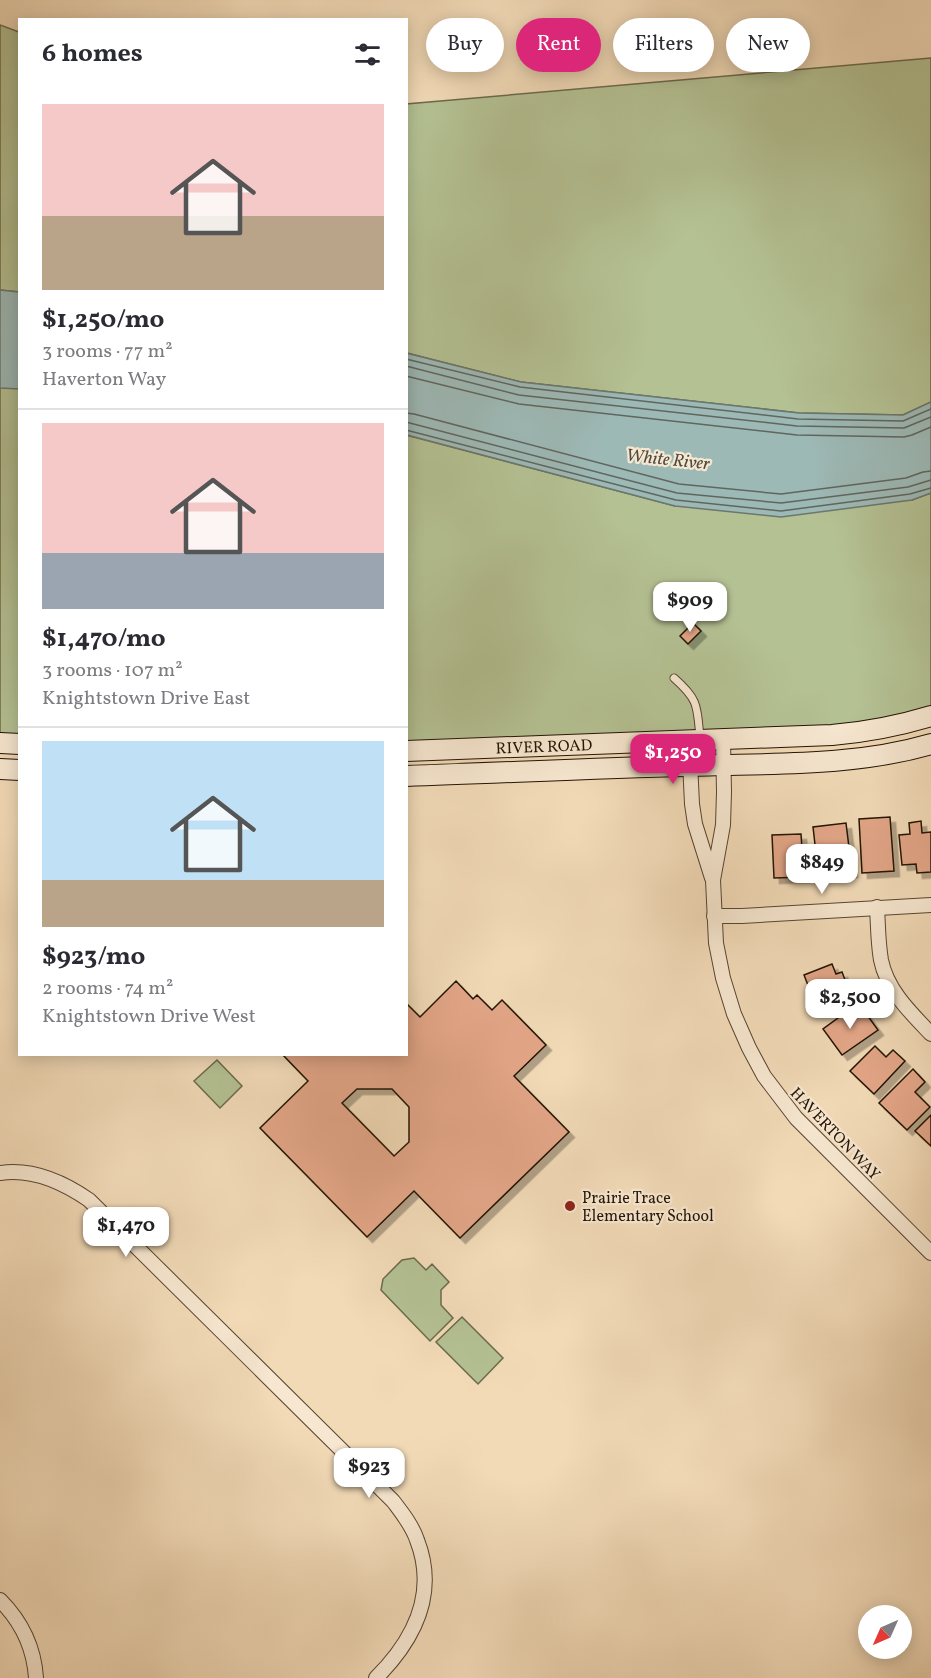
<!DOCTYPE html>
<meta charset="utf-8">
<style>
body{margin:0;font-family:Vollkorn,serif;background:#f2f2f3;color:#2b2b33;height:100vh;display:flex;flex-direction:column;font-size:22px;white-space:nowrap}
*{box-sizing:border-box;margin:0}
p{font-size:20px;color:#7c7c81}
.icon{flex:none;width:33px;height:33px;fill:none;stroke:currentColor;stroke-width:2;stroke-linecap:round;stroke-linejoin:round}
.map{position:relative;flex:1;overflow:hidden}
.details{position:absolute;left:18px;top:18px;width:390px;height:1038px;display:flex;flex-direction:column;background:#fff;border-radius:0px;box-shadow:0 3px 15px #0003}
.details>*{flex:none}
.hud{position:absolute;left:426px;top:18px;width:414px;height:54px;display:flex;gap:12px}
.needle{width:39px;rotate:225deg}
.fabs{position:absolute;left:858px;top:1605px;display:grid;gap:12px}
.fabs a{display:grid;place-items:center;width:54px;height:54px;border-radius:50%;background:#fff;box-shadow:0 3px 15px #0003;font-size:30px}
.price{position:absolute;translate:-50% -51px;padding:0 14px;border-radius:12px;background:#fff;color:#222;font-size:20px;line-height:39px;filter:drop-shadow(0 2px 3px #0008)}
.price::after{content:'';position:absolute;left:50%;top:36px;width:18px;height:14px;margin-left:-9px;background:inherit;clip-path:polygon(0 0,100% 0,50% 100%)}
.price.selected{background:#db2777;color:#fff}
ul{padding:0;list-style:none}
li{display:grid;align-content:center;gap:12px;height:318px;padding:0 24px}
li+li{border-top:2px solid #e1e1e2}
li span{display:grid;place-items:center;height:186px;border-radius:0px;color:#555}
li>.icon{margin-inline-start:auto}
span .icon{width:108px;height:108px;fill:#fffc;stroke-width:1}
li b{font-size:26px}
h2{display:flex;justify-content:space-between;align-items:center;height:72px;padding:0 24px;font-size:26px}
.pill{padding:0 21px;border-radius:27px;background:#fff;box-shadow:0 3px 15px #0003;font-size:21px;line-height:54px}
.pill.selected{background:#db2777;color:#fff}
.map>svg:first-child{display:block}
.green{fill:#b4c193;stroke:#6c6a4c;stroke-width:1.5}
.water{fill:#9db9b6;stroke:#6c776f;stroke-width:1.5}
.lines{fill:none;stroke-linecap:round;stroke-linejoin:round}
.shore{stroke:#60665e;stroke-width:1.5}
.building{fill:#e3a688;stroke:#231305;stroke-width:1.5;fill-rule:evenodd;filter:url(#shadow)}
.lane-casing{stroke:#574532;stroke-width:9}
.street-casing{stroke:#574532;stroke-width:16}
.secondary-casing{stroke:#231305;stroke-width:22}
.lane{stroke:#f7e7d0;stroke-width:7}
.street{stroke:#f7e7d0;stroke-width:14}
.secondary{stroke:#f7e7d0;stroke-width:20}
.poi-dot{fill:#8f2418;stroke:#f7e7d0;stroke-width:2}
.labels{text-anchor:middle;stroke-width:4.5;stroke-linejoin:round;paint-order:stroke}
.street-label{font-size:16px;fill:#231305;stroke:#f7e7d0}
.poi-label{font-size:16px;fill:#231305;stroke:#f7e7d0;text-anchor:start}
.water-label{font-size:18px;font-style:italic;fill:#4e4d43;stroke:#f7e7d0}
</style>
<div class="map">
<svg width="931" height="1678" viewBox="0 0 931 1678">
<defs>
<filter id="shadow"><feDropShadow dx="5.5" dy="5.5" stdDeviation="0" flood-color="#0004"/></filter>
</defs>
<rect width="100%" height="100%" fill="#f2dab7"/>
<filter id="stains"><feTurbulence type="fractalNoise" baseFrequency=".00333" numOctaves="4"/><feColorMatrix values="0 0 0 0 .2 0 0 0 0 .09 0 0 0 0 .02 0 0 0 .5 -.17"/></filter>
<radialGradient id="worn" r=".72"><stop offset=".6" stop-color="#630" stop-opacity="0"/><stop offset="1" stop-color="#630" stop-opacity=".3"/></radialGradient>
<g class="green">
<polygon points="0,25 19,32 19,292 0,290"/>
<polygon points="931,58 931,402 903,415 799,413 521,382 407,353 406,104"/>
<polygon points="0,386 19,387 19,745 0,745"/>
<polygon points="406,435 675,506 912,500 931,493 931,715 901,725 407,750"/>
<polygon points="217,1060 242,1086 220,1108 194,1081"/>
<polygon points="414,1258 426,1270 432,1264 449,1282 441,1290 441,1305 453,1318 430,1341 381,1290 383,1279 402,1260"/>
<polygon points="462,1317 503,1358 478,1384 436,1342"/>
</g>
<g class="water">
<polygon points="0,290 19,292 19,389 0,388"/>
<polygon points="406,353 521,382 799,413 903,415 931,402 931,493 912,500 781,517 675,506 407,435"/>
</g>
<g class="lines">
<g class="shore">
<polyline points="406,359 520,387 798,419 903,421 931,409"/>
<polyline points="406,366 519,395 797,426 904,428 931,417"/>
<polyline points="406,376 519,404 797,435 904,437 912,435 931,427"/>
<polyline points="406,413 414,414 679,484 781,494 906,478 923,472 931,471"/>
<polyline points="406,422 677,493 781,503 908,487 931,480"/>
<polyline points="406,430 676,500 781,511 910,494 931,488"/>
</g>
</g>
<g class="building">
<polygon points="693,623 701,631 688,644 680,636"/>
<polygon points="890,817 894,871 862,873 859,819"/>
<polygon points="921,821 922,833 931,832 931,872 917,873 916,864 902,865 899,835 910,834 909,823"/>
<polygon points="846,823 852,872 832,874 831,860 817,862 813,827"/>
<polygon points="801,834 804,877 774,878 772,835"/>
<polygon points="832,964 836,974 842,972 849,990 815,1003 804,975"/>
<path d="M 456,981 L 473,999 L 477,995 L 492,1010 L 502,1000 L 546,1045 L 514,1076 L 569,1132 L 460,1238 L 414,1191 L 367,1237 L 260,1128 L 308,1081 L 282,1054 L 406,1054 L 406,1003 L 420,1017 ZM 357,1089 L 392,1089 L 409,1107 L 409,1142 L 394,1156 L 342,1103 Z"/>
<polygon points="862,1008 878,1030 842,1055 823,1029 849,1010 853,1015"/>
<polygon points="875,1046 886,1057 893,1050 905,1061 874,1094 850,1071"/>
<polygon points="913,1069 925,1082 915,1092 930,1107 907,1130 879,1103"/>
<polygon points="931,1115 931,1146 915,1131"/>
</g>
<g class="lines">
<g class="lane-casing">
<path id="lane" d="M 674,678 C 699,700 697,706 700,738"/>
</g>
<g class="street-casing">
<g id="street">
<polyline points="723,739 724,792 723,825 713,880 716,943 723,978 734,1014 749,1048 764,1076 796,1118 931,1253"/>
<polyline points="689,741 692,804 695,824 712,878"/>
<path d="M 877,907 C 878,924 878,943 881,960 C 887,990 910,1012 931,1034"/>
<polyline points="714,916 742,916 931,905"/>
<path d="M 0,1173 C 32,1168 63,1182 89,1200 L 393,1501 C 402,1513 412,1525 417,1540 C 438,1594 414,1640 376,1678"/>
<path d="M 0,1600 C 22,1622 34,1647 36,1678"/>
</g>
</g>
<g class="secondary-casing">
<g id="secondary">
<polyline points="0,743 20,744"/>
<path id="s1" d="M 406,751 L 832,735 C 867,732 898,726 931,716"/>
<polyline points="0,769 20,770"/>
<path d="M 406,776 C 500,773 594,768 688,766 C 769,763 852,767 931,744"/>
</g>
</g>
<use href="#lane" class="lane"/>
<use href="#street" class="street"/>
<use href="#secondary" class="secondary"/>
</g>
<circle class="poi-dot" cx="570" cy="1206" r="6"/>
<g class="labels">
<g class="street-label">
<text dy="6" stroke="none"><textPath href="#s1" startOffset="138">RIVER ROAD</textPath></text>
<text transform="translate(836 1133) rotate(46)" y="6">HAVERTON WAY</text>
</g>
<g class="poi-label">
<text x="582" y="1203">Prairie Trace<tspan x="582" dy="18">Elementary School</tspan></text>
</g>
<g class="water-label">
<text transform="translate(668 459) rotate(6)" y="6">White River</text>
</g>
</g>
<rect width="100%" height="100%" filter="url(#stains)"/>
<rect width="100%" height="100%" fill="url(#worn)"/>
</svg>
<div class="fabs">
<a><svg class="needle" viewBox="-14 -14 28 28"><path d="M0-13l5 13h-10z" fill="#e53935"/><path d="M0 13l5-13h-10z" fill="#7c7c81"/></svg></a>
</div>
<b class="price" style="left:690px;top:633px">$909</b>
<b class="price selected" style="left:673px;top:785px">$1,250</b>
<b class="price" style="left:822px;top:895px">$849</b>
<b class="price" style="left:850px;top:1030px">$2,500</b>
<b class="price" style="left:126px;top:1258px">$1,470</b>
<b class="price" style="left:369px;top:1499px">$923</b>
<div class="hud">
<a class="pill">Buy</a>
<a class="pill selected">Rent</a>
<a class="pill">Filters</a>
<a class="pill">New</a>
</div>
<section class="details">
<h2>6 homes<svg class="icon" aria-label="filters" viewBox="0 0 24 24"><path d="M4 7h16M4 17h16"/><circle cx="9" cy="7" r="2"/><circle cx="15" cy="17" r="2"/></svg></h2>
<ul>
<li><span style="background:linear-gradient(#f6c9c9 60%,#b9a48a 0)"><svg class="icon" aria-label="home" viewBox="0 0 24 24"><path d="M3 11l9-7 9 7M6 9v11h12V9"/></svg></span><div><b>$1,250/mo</b><p>3 rooms · 77 m²</p><p>Haverton Way</p></div></li>
<li><span style="background:linear-gradient(#f6c9c9 70%,#9aa5b1 0)"><svg class="icon" aria-label="home" viewBox="0 0 24 24"><path d="M3 11l9-7 9 7M6 9v11h12V9"/></svg></span><div><b>$1,470/mo</b><p>3 rooms · 107 m²</p><p>Knightstown Drive East</p></div></li>
<li><span style="background:linear-gradient(#bfe0f5 75%,#b9a48a 0)"><svg class="icon" aria-label="home" viewBox="0 0 24 24"><path d="M3 11l9-7 9 7M6 9v11h12V9"/></svg></span><div><b>$923/mo</b><p>2 rooms · 74 m²</p><p>Knightstown Drive West</p></div></li>
</ul>
</section>
</div>
